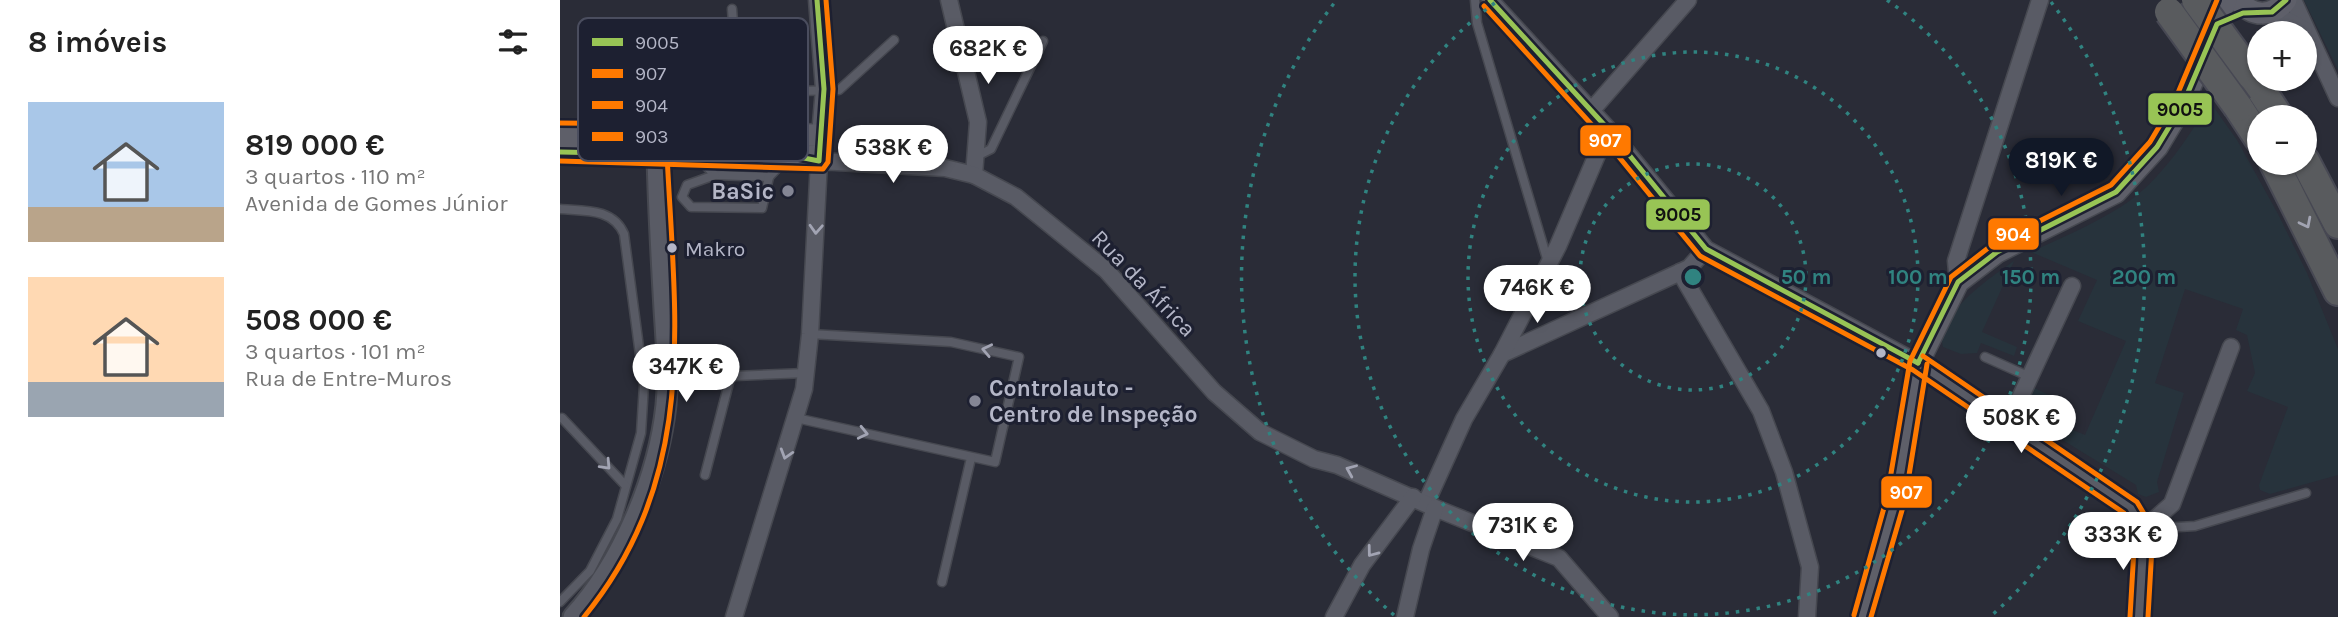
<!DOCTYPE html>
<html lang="pt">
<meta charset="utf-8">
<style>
body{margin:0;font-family:Karla,sans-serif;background:#f6f6f6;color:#222;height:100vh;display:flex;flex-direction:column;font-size:26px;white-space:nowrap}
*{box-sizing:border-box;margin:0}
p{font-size:23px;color:#767676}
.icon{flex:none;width:38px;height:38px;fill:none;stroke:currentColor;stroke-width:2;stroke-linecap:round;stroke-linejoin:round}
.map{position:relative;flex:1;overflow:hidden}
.details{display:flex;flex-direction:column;background:#fff;width:560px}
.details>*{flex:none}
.buttons{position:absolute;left:1687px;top:21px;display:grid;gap:14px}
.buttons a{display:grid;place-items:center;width:70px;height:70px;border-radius:50%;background:#fff;box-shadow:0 2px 5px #0004;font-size:35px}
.price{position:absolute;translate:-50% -60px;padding:0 16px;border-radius:24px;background:#fff;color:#222;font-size:23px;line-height:46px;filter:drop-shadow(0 2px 4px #0008)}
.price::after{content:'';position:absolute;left:50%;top:42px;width:21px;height:16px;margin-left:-10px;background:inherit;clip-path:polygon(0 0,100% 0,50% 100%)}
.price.selected{background:#111827;color:#fff}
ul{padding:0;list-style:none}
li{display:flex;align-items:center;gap:21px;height:175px;padding:0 28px}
li span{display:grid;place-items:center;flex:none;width:196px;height:140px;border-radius:0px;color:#555}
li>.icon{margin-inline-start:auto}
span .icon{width:84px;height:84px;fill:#fffc;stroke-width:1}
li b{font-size:30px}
h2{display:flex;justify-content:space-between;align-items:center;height:84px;padding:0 28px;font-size:30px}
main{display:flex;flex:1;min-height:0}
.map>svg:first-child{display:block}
.green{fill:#27333c}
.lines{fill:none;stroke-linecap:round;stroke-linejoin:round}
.service-casing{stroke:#464850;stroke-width:11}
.minor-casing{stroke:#464850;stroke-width:19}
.tertiary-casing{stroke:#464850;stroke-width:23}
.secondary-casing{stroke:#464850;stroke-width:24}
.motorway-casing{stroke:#474853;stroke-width:32}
.service{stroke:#595b65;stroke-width:8}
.minor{stroke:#595b65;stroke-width:16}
.tertiary{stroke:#595b65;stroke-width:19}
.secondary{stroke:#5e5f69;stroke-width:21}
.motorway{stroke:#595b5e;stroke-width:28}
.motorway-bridge-casing{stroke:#474853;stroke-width:32;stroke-linecap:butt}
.motorway-bridge{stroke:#595b5e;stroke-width:28}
.bus-1-casing{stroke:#1d2031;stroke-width:10}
.bus-2-casing{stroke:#1d2031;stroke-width:10}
.bus-3-casing{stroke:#1d2031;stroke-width:10}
.bus-4-casing{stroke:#1d2031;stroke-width:10}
.bus-1{stroke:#98c455;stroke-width:5}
.bus-2{stroke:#ff7900;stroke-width:5}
.bus-3{stroke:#ff7900;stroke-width:5}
.bus-4{stroke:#ff7900;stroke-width:5}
.oneway{stroke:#a2a4b2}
.oneway2{stroke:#a2a4b3}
.ring{fill:none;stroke:#308380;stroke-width:3.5;stroke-dasharray:3.5 7}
.poi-dot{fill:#848695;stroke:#1d2031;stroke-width:2.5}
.bus-dot{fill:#b4b6c7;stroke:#1d2031;stroke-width:2.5}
.labels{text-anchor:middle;stroke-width:6;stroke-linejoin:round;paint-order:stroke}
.bus-label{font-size:21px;fill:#b4b6c7;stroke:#1d2031;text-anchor:start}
.poi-label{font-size:23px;font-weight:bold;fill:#b4b6c7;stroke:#1d2031;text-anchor:end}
.street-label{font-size:23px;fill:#b4b6c7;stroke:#1d2031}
.key{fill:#1d2031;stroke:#4a4d5e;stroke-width:2}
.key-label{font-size:19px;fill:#b4b6c7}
.centre{fill:#308380;stroke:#1d2031;stroke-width:3.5}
.ring-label{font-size:21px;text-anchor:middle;font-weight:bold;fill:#308380;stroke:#1d2031;stroke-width:6;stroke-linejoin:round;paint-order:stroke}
.line-badge{stroke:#1d2031;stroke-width:2.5}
.badge-label{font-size:19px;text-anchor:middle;font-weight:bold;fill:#fff}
.pale-badge-label{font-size:19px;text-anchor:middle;font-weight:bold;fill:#111}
</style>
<main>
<section class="details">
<h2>8 imóveis<svg class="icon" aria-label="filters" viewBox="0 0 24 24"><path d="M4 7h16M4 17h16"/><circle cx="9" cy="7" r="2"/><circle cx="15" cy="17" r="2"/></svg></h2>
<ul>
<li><span style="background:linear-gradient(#a9c7e8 75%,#b9a48a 0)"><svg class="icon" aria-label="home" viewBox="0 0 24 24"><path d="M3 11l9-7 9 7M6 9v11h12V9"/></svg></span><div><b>819 000 €</b><p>3 quartos · 110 m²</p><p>Avenida de Gomes Júnior</p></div></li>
<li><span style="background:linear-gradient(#ffd9b3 75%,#9aa5b1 0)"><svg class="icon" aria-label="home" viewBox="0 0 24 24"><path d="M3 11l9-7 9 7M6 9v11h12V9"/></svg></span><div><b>508 000 €</b><p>3 quartos · 101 m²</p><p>Rua de Entre-Muros</p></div></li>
</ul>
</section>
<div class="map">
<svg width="1778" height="617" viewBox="0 0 1778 617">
<rect width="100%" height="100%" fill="#2a2c37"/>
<g class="green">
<polygon points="1744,0 1778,0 1778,70"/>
<path d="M 1650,102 L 1677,140 L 1718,214 L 1747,273 L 1778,349 L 1778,475 L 1710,494 L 1700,490 L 1699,485 L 1728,407 L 1687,391 L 1695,373 L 1687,335 L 1676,330 L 1683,309 L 1625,289 L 1595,383 L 1624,393 L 1597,482 L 1599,492 L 1586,497 L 1578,494 L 1576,485 L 1462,415 L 1474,388 L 1489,395 L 1481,417 L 1525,435 L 1566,341 L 1518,321 L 1537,280 L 1471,252 C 1499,239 1527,227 1554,211 C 1597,187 1625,142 1650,102 Z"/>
<path d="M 1454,261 L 1422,332 L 1457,347 L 1454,356 L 1421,343 L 1417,353 L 1401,354 L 1383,347 C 1375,315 1431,277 1454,261 Z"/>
</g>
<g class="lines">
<g class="service-casing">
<g id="service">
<polyline points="915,0 917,23 988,262"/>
<polyline points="172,9 178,93"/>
<polyline points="97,133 97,95 279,90 334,40"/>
<polyline points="417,156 431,149 483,41"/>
<polyline points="140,160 155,175 209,177 225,160"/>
<polyline points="155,175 127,185 122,197 131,207 202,208 209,177"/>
<path d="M 0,209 C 25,211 53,208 64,234 L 84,385 L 81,433 L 57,519 L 30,571 L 0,602"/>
<polyline points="1425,357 1470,377"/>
<polyline points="2,418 65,485"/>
<polyline points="236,418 435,462 459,357 391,342 250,334"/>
<polyline points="145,475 170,379 175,376 246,373"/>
<polyline points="1587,529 1635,526 1746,493"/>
<polyline points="382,582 411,458"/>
</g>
</g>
<g class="minor-casing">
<g id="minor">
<polyline points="257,0 264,89 260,135"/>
<polyline points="389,0 418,122 414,175"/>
<polyline points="930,0 1048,129 1146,249 1358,363 1570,507 1584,529"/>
<polyline points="1733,0 1778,98"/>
<polyline points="1712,12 1744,29"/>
<polyline points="1031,111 1128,0"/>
<polyline points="1120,272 1201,411 1224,472 1250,567 1247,617"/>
<polyline points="1398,282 1396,261 1480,0"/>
<polyline points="942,354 1129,268 1146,249"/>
<polyline points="1448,424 1512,286"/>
<polyline points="866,503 904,419 942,354 998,246 1048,129"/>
<polyline points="1584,529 1612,504 1671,347"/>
<polyline points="174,617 244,389 250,334 259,161 385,168 414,175 456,197 546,270 654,392 700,432 754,459 777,465 875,508 999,558 1050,617"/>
<polyline points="774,617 802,565 853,497"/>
<polyline points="845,617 861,549 875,508"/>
<polyline points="1579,617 1584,529"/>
</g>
</g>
<g class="tertiary-casing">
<path id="tertiary" d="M 13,617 C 62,563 98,478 106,405 C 109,373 106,341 104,309 C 101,257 98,206 97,154"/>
</g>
<g class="secondary-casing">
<g id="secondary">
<path d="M 1678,0 C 1692,17 1712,18 1726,0"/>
<polyline points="0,132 260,135 259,161 239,157 0,152"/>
<polyline points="1302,617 1336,499 1358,363 1398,282 1437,252 1556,192 1597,147 1623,104 1666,0"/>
</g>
</g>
<g class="motorway-casing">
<g id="motorway">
<polyline points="1692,76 1719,117"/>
<polyline points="1678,107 1699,139"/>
<polyline points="1745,161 1778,224"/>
<polyline points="1714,163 1778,291"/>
</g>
</g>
<use href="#service" class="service"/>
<use href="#minor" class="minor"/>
<use href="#tertiary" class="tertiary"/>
<use href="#secondary" class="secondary"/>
<use href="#motorway" class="motorway"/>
<g class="motorway-bridge-casing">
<g id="motorway-bridge">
<polyline points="1636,0 1692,76"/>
<polyline points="1609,12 1678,107"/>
</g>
</g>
<use href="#motorway-bridge" class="motorway-bridge"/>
<g class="bus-1-casing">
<g id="bus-1">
<polyline points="930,0 1048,129 1146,249 1358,363"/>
<polyline points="0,152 239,157 259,161 264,89 257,0"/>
<polyline points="1358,363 1398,282 1437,252 1556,192 1597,147 1623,104 1657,24 1683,13 1712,12 1726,0"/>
</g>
</g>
<g class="bus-2-casing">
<g id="bus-2">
<polyline points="924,6 1041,135 1140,256 1353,370 1564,513 1575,531 1570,617"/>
<polyline points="0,161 263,169 268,162 273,89 266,0"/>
<polyline points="1311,617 1345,500 1367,364"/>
</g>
</g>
<g class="bus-3-casing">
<g id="bus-3">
<polyline points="1363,356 1577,502 1593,529 1588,617"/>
<polyline points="1294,615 1327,497 1350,361 1391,277 1432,245 1551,185 1590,142 1615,100 1657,0"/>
</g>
</g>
<g class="bus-4-casing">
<path id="bus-4" d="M 0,123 L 98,124 L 106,133 C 113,308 144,470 24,617"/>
</g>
<use href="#bus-1" class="bus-1"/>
<use href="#bus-2" class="bus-2"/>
<use href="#bus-3" class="bus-3"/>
<use href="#bus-4" class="bus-4"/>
</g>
<defs><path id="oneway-chevron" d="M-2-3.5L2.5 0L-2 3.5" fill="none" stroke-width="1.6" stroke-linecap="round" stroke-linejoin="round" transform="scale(1.75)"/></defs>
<use class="oneway" href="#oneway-chevron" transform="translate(1746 223) rotate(63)"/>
<g class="oneway2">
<use href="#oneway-chevron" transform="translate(256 229) rotate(93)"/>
<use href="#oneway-chevron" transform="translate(427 350) rotate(-168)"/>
<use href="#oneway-chevron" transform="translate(303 433) rotate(13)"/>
<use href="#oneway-chevron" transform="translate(226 454) rotate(107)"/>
<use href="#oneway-chevron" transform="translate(46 465) rotate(47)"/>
<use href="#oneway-chevron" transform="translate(791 470) rotate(-157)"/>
<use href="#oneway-chevron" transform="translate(812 552) rotate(127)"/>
</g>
<g class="ring">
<circle cx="1133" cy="277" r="113"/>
<circle cx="1133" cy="277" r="225"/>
<path d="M1327 0A338 338 0 1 1 939 0"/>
<path d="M834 615A451 451 0 0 1 775 2M1491 2A451 451 0 0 1 1432 615"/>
</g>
<g class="poi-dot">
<circle cx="228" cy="191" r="7"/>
<circle cx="415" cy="401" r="7"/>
</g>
<g class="bus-dot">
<circle cx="112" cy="248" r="6"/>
<circle cx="1321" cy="353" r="6"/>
</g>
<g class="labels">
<g class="bus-label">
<text x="125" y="256">Makro</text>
</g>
<g class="poi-label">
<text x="214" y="199">BaSic</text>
<text x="429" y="396" text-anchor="start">Controlauto -<tspan x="429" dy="26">Centro de Inspeção</tspan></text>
</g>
<g class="street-label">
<text transform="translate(584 283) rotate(46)" y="8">Rua da África</text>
</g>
</g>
<rect x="18" y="18" width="230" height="143" rx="10" class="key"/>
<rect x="32" y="38" width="31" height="8" fill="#98c455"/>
<rect x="32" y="69" width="31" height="9" fill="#ff7900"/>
<rect x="32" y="101" width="31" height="8" fill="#ff7900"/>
<rect x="32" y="132" width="31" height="9" fill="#ff7900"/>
<g class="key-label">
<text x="75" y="49">9005</text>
<text x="75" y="80">907</text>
<text x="75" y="112">904</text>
<text x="75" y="143">903</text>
</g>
<circle cx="1133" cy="277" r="10" class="centre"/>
<g class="ring-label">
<text x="1246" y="284">50 m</text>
<text x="1358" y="284">100 m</text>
<text x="1471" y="284">150 m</text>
<text x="1584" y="284">200 m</text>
</g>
<g class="line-badge">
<rect x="1587" y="92" width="66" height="34" rx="7" fill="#98c455"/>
<rect x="1019" y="124" width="53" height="33" rx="7" fill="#ff7900"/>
<rect x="1085" y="198" width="66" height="33" rx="7" fill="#98c455"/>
<rect x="1427" y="217" width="53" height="34" rx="7" fill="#ff7900"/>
<rect x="1320" y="475" width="53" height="34" rx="7" fill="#ff7900"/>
</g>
<g class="badge-label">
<text x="1045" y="147">907</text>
<text x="1453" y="241">904</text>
<text x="1346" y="499">907</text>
</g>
<g class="pale-badge-label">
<text x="1620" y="116">9005</text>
<text x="1118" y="221">9005</text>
</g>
</svg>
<div class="buttons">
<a>+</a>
<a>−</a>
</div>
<b class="price" style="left:428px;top:86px">682K €</b>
<b class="price" style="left:333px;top:185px">538K €</b>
<b class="price selected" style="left:1501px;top:198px">819K €</b>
<b class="price" style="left:977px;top:325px">746K €</b>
<b class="price" style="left:126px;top:404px">347K €</b>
<b class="price" style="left:1461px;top:455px">508K €</b>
<b class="price" style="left:963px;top:563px">731K €</b>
<b class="price" style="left:1563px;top:572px">333K €</b>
</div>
</main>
